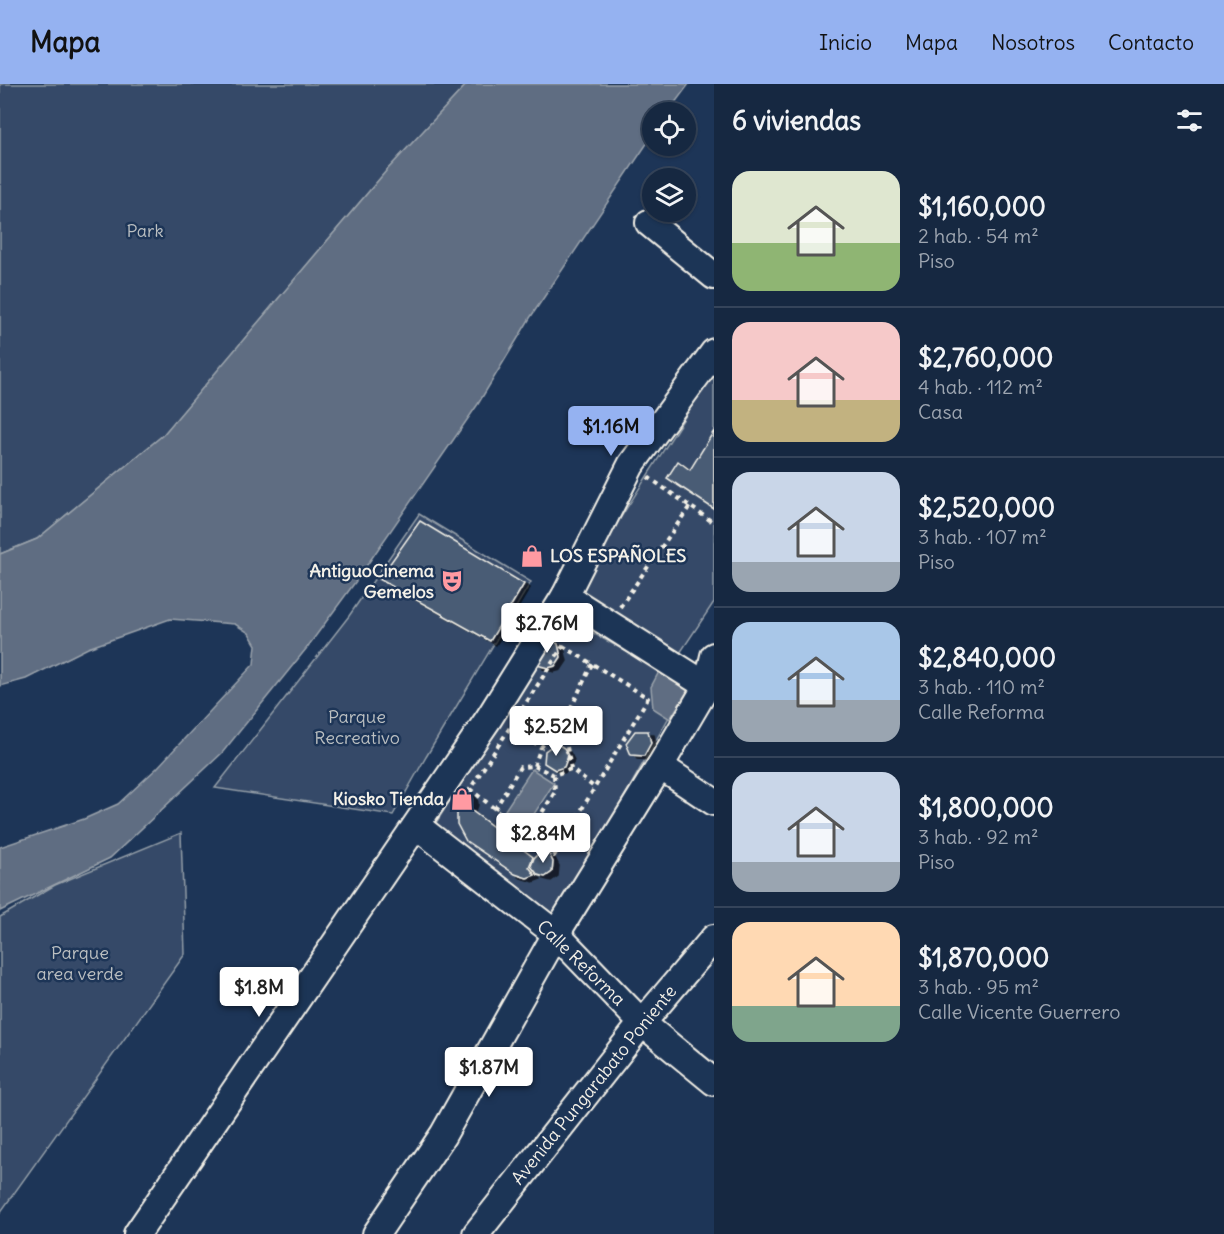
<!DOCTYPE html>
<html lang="es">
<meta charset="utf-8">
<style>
body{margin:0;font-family:Delius,sans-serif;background:#1f3048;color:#f1f3f6;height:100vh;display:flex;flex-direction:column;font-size:22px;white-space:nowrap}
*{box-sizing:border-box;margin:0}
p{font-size:20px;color:#9ea6b1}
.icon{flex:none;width:33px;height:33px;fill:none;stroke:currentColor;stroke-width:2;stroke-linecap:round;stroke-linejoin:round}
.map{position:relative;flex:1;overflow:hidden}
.details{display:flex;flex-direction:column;background:#162841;width:510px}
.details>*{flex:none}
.fabs{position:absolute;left:642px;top:18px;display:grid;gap:12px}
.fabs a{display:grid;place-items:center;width:54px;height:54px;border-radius:50%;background:#162841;box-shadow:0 2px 4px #0004,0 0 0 2px #35445a;font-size:30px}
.price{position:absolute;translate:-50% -51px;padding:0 14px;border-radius:6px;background:#fff;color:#222;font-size:20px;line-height:39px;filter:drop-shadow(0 2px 3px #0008)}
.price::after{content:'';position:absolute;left:50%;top:36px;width:18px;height:14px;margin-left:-9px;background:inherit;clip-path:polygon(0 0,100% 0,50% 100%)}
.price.active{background:#95b2f1;color:#111}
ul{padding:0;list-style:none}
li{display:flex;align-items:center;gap:18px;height:150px;padding:0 18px}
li+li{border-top:2px solid #35445a}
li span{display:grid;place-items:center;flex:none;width:168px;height:120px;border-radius:18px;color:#555}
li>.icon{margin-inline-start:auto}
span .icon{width:72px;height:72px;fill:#fffc;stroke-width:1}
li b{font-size:26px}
h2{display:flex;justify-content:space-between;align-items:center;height:72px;padding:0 18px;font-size:26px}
header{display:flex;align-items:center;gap:36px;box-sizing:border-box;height:84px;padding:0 30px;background:#95b2f1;color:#111}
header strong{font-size:28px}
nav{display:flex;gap:33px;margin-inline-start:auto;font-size:21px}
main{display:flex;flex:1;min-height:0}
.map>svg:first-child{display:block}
.green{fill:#354a67;stroke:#949ea8;stroke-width:1.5}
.water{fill:#5e6d82;stroke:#9aa2ab;stroke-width:1.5}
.building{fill:#485b74;stroke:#f4f1e8;stroke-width:1.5;filter:url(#shadow)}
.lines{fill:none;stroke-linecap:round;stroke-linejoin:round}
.minor-casing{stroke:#f4f1e8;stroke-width:30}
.path{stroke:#f4f1e8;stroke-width:4;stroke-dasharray:4.5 4.5;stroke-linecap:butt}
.minor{stroke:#1d3557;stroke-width:26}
.labels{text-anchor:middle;stroke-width:5;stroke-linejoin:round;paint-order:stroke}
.park-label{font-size:18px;fill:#bbbfc1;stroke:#1d3557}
.poi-label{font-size:18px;font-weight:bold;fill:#f4f1e8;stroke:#1d3557;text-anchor:end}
.street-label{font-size:18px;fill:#f4f1e8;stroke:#1d3557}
</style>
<header>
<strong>Mapa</strong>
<nav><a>Inicio</a><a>Mapa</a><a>Nosotros</a><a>Contacto</a></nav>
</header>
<main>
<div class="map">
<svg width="714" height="1150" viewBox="0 0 714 1150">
<defs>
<filter id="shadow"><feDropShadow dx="6" dy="4" stdDeviation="0" flood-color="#0009"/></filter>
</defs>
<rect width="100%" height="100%" fill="#1d3557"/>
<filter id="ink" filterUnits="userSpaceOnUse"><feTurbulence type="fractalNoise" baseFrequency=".0167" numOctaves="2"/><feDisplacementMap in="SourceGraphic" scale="12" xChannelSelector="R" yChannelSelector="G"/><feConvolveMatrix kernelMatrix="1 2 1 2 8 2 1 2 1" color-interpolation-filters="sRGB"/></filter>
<g filter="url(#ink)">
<g class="green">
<polygon points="0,0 467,0 387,86 163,351 37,455 0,470"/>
<polygon points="714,287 714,518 680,569 572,510"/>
<polygon points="419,430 531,498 426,673 393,731 215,704 349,532"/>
<polygon points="564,533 687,601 555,836 431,747"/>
<polygon points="181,749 185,870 0,1129 0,833 55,801"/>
</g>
<g class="water">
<polygon points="467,0 689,0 668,28 652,28 652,52 530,234 478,320 356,497 306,565 222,669 110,774 0,827 0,763 84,735 118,720 157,684 254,580 256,561 249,549 235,540 170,535 88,564 26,595 0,602 0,470 37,455 163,351 387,86"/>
<polygon points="662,582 692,600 670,635 653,624 651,603"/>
<polygon points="532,685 554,699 527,741 505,726"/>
</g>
<g class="building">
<polygon points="714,347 714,425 667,394 678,377 690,386"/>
<polygon points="420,437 524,500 490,557 379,495"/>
<polygon points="549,553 558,560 561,573 555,582 548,584 537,581 532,569"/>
<polygon points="635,647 648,647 651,659 644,672 631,671 626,659"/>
<polygon points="556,659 564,664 568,672 564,683 555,686 544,679 545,667"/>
<circle cx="462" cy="716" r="10"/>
<polygon points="457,725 472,727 533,773 529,783 535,791 527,794 515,790 466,757 457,740"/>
<polygon points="540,768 549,770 553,778 552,788 545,793 538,791 531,782 534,774"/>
</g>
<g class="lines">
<g class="minor-casing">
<g id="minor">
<polyline points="649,139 714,192"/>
<polyline points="565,512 707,602"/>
<polyline points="660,682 714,718"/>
<polyline points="417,742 556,850 642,939 714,998"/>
<polyline points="137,1150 489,634 565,512 631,381 714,268"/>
<polyline points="376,1150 443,1051 556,850 660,682 707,602 714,572"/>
<polyline points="476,1150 642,939 714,854"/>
</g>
</g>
<g class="path">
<polyline points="648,393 714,439"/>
<polyline points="620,523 690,422"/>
<polygon points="563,562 648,614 554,772 470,705"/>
<polyline points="592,580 563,641 571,685 595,704"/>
<polyline points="510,643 541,663 562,642"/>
<polyline points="534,682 554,691"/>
<polyline points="495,725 520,683 534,682 541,663"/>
<polyline points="528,751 555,708 554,691 571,685"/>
</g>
<use href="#minor" class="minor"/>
</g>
</g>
<defs>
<g id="shop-bare" transform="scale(1.8)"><path d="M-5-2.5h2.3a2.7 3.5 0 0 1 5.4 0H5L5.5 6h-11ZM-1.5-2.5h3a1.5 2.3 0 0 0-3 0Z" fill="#ff9aa2" stroke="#1d3557" stroke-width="2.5" paint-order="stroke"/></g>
<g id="theatre-bare" transform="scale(1.8)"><path d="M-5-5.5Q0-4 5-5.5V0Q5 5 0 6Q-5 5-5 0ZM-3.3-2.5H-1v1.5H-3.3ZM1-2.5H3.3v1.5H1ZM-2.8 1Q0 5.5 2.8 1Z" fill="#ff9aa2" stroke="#1d3557" stroke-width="2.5" paint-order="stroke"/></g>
</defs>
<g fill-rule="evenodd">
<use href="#shop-bare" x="532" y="472"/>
<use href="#theatre-bare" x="452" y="497"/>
<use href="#shop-bare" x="462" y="715"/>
</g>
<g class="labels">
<g class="park-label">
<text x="145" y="153">Park</text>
<text x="357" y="639">Parque<tspan x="357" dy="21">Recreativo</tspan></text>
<text x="80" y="875">Parque<tspan x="80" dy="21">area verde</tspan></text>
</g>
<g class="poi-label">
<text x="550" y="478" text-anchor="start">LOS ESPAÑOLES</text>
<text x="434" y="493">AntiguoCinema<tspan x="434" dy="21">Gemelos</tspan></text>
<text x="444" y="721">Kiosko Tienda</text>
</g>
<g class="street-label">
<text transform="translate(581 879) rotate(44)" y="6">Calle Reforma</text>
<text transform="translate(594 1001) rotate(-51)" y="6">Avenida Pungarabato Poniente</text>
</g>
</g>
</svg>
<div class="fabs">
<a><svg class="icon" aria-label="locate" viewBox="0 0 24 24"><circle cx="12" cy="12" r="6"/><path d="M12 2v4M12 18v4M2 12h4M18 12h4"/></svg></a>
<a><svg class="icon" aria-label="layers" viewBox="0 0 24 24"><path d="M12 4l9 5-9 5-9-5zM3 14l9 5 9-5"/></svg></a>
</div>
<b class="price active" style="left:611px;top:373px">$1.16M</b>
<b class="price" style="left:547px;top:570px">$2.76M</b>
<b class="price" style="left:556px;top:673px">$2.52M</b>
<b class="price" style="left:543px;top:780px">$2.84M</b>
<b class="price" style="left:259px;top:934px">$1.8M</b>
<b class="price" style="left:489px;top:1014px">$1.87M</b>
</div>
<section class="details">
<h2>6 viviendas<svg class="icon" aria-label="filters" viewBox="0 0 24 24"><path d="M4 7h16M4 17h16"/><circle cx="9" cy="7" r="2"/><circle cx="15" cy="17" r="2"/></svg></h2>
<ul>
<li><span style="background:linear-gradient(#dfe7d0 60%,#8fb573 0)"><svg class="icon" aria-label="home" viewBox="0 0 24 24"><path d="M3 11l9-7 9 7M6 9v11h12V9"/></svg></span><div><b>$1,160,000</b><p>2 hab. · 54 m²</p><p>Piso</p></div></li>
<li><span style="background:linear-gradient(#f6c9c9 65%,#c2b280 0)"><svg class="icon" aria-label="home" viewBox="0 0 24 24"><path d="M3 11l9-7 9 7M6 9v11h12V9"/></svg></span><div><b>$2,760,000</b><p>4 hab. · 112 m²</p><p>Casa</p></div></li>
<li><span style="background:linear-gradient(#c9d6e8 75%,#9aa5b1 0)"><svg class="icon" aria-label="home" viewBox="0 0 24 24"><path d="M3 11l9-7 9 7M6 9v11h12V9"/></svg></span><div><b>$2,520,000</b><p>3 hab. · 107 m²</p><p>Piso</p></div></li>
<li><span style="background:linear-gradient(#a9c7e8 65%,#9aa5b1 0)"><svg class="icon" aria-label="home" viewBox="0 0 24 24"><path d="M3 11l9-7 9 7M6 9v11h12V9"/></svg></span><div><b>$2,840,000</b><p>3 hab. · 110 m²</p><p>Calle Reforma</p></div></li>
<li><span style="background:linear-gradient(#c9d6e8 75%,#9aa5b1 0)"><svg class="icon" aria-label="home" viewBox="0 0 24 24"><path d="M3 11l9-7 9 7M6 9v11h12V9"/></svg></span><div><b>$1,800,000</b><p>3 hab. · 92 m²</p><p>Piso</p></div></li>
<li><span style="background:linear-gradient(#ffd9b3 70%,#7fa58c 0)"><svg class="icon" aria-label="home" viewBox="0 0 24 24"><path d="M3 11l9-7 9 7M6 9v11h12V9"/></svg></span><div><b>$1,870,000</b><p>3 hab. · 95 m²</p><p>Calle Vicente Guerrero</p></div></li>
</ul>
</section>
</main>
